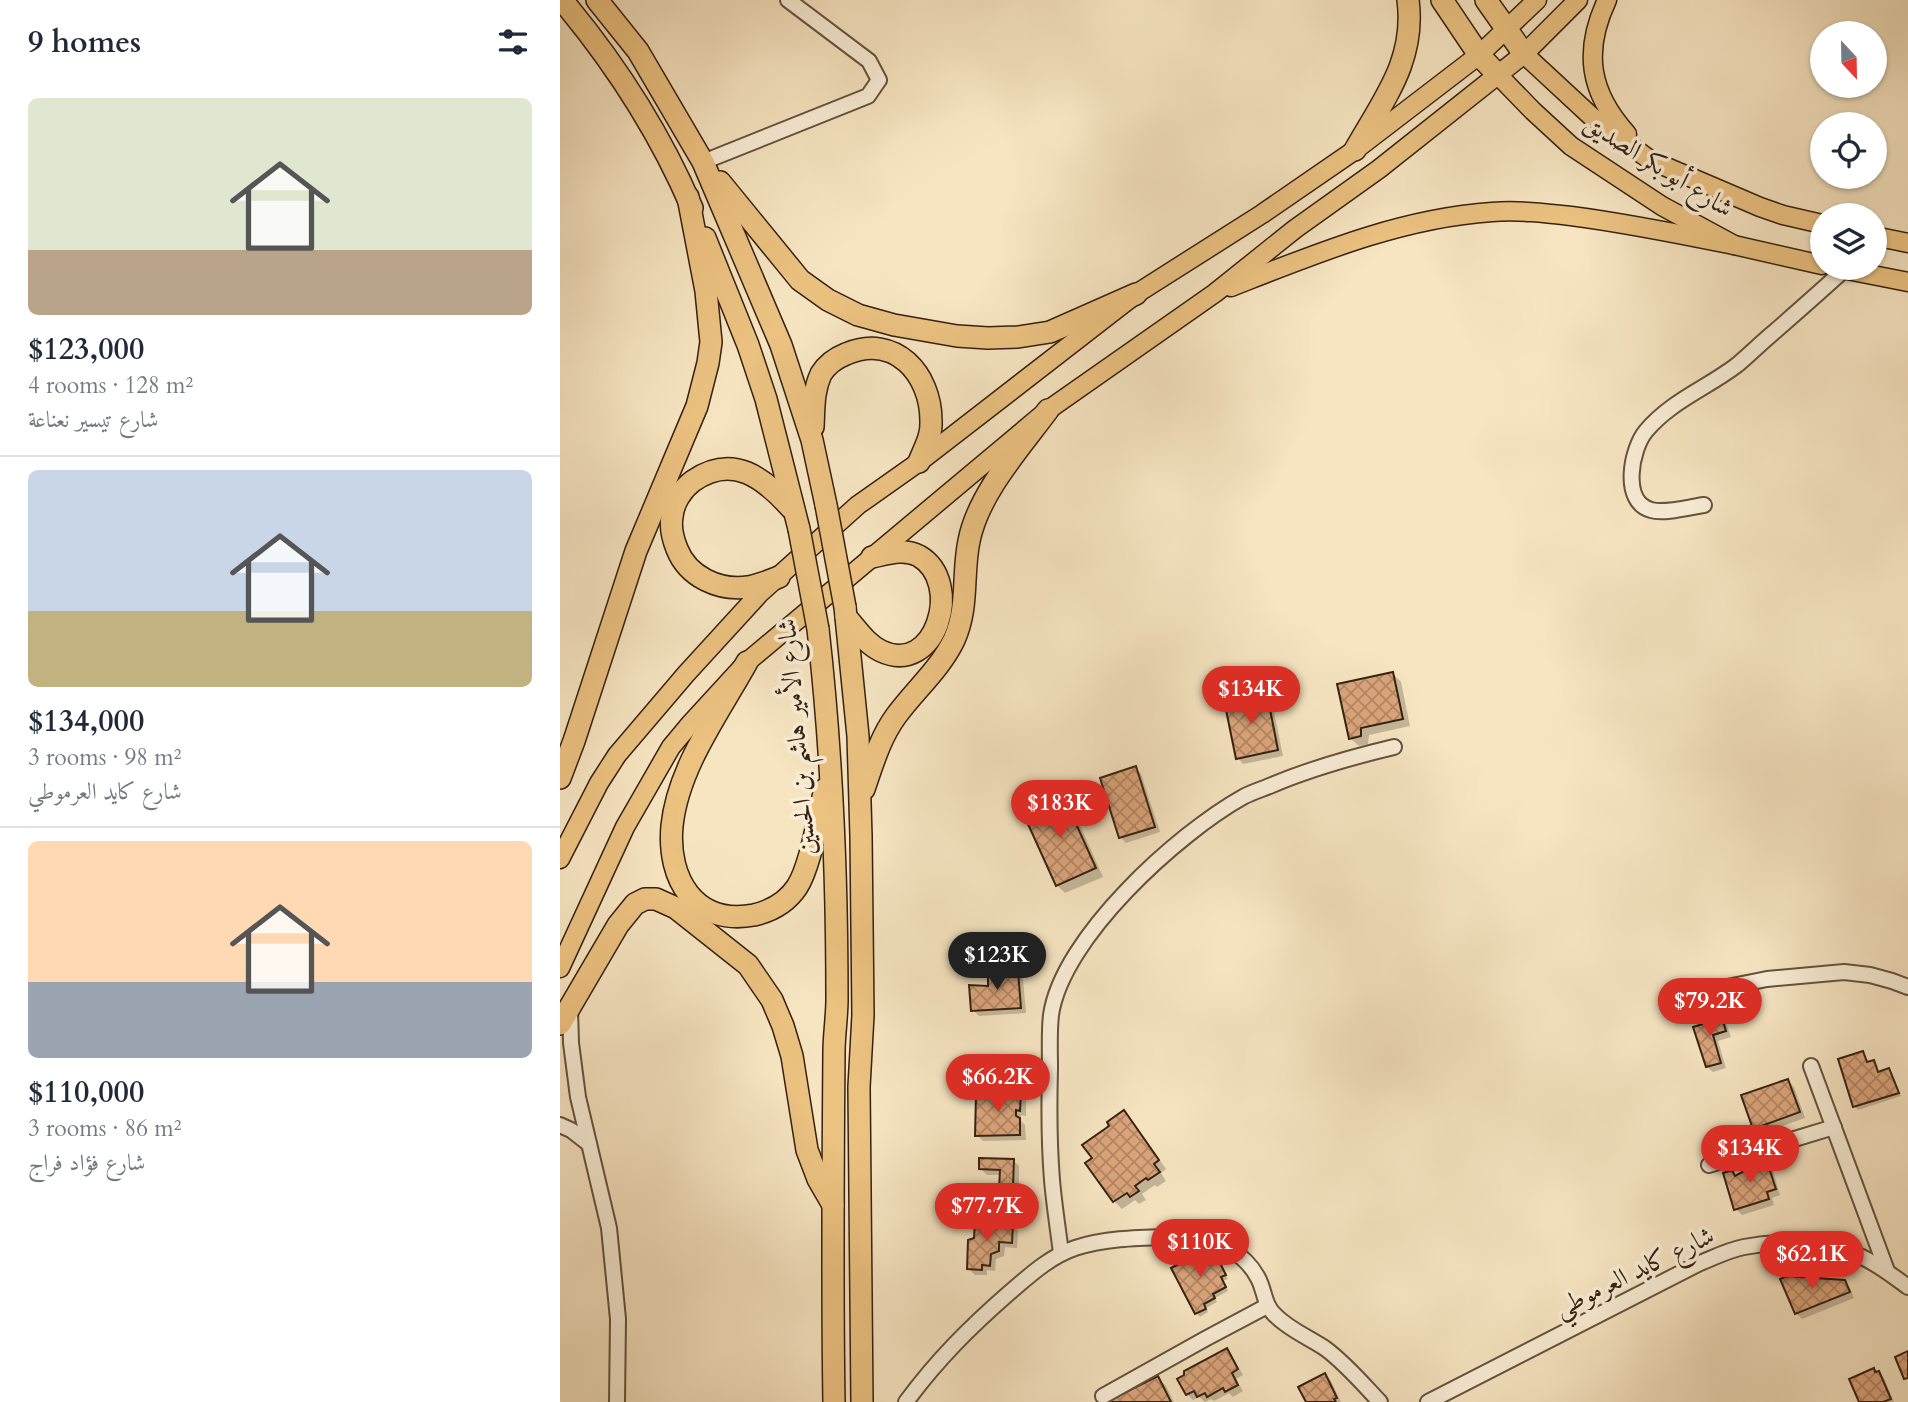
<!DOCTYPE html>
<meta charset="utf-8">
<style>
body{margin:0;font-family:Cardo,Amiri,serif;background:#f6f6f7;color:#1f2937;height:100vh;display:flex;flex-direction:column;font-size:26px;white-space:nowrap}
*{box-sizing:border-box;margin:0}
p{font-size:23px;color:#747a83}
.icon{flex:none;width:38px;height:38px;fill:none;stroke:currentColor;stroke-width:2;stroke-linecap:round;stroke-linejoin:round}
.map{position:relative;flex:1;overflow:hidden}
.details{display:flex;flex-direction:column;background:#fff;width:560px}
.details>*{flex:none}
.needle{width:46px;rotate:158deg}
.controls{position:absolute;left:1250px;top:21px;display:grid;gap:14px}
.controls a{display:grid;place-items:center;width:77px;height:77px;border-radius:50%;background:#fff;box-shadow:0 2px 5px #0004;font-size:35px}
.price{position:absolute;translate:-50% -60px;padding:0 16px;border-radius:24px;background:#d93025;color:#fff;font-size:23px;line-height:46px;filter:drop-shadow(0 2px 4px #0008)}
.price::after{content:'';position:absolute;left:50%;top:42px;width:21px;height:16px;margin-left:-10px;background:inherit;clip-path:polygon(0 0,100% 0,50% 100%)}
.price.active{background:#222;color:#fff}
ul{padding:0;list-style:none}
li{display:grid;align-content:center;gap:14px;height:371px;padding:0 28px}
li+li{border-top:2px solid #e0e1e3}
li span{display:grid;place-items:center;height:217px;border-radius:10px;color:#555}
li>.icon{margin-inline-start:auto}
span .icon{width:126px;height:126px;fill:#fffc;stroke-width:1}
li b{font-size:30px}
h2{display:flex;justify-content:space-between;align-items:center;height:84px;padding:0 28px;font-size:30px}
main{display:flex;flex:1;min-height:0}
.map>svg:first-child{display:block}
.shadow{fill:#0003}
.building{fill:url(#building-cross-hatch);stroke:#342112;stroke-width:2}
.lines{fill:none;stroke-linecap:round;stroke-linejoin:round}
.minor-casing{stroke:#65523e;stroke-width:18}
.major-casing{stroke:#342112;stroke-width:21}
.highway-casing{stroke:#342112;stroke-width:24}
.minor{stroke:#faeed7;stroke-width:14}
.major{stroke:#ecc281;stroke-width:18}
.highway{stroke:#ecc281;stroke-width:21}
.highway-bridge-casing{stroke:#342112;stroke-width:24;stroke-linecap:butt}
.highway-bridge{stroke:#ecc281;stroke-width:21}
.labels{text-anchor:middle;stroke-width:7;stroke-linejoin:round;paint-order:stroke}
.street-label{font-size:26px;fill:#342112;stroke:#faeed7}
</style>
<main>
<section class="details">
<h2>9 homes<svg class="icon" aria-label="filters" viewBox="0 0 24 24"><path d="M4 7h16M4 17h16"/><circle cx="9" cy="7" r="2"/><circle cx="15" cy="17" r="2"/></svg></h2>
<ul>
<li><span style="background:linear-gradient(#dfe7d0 70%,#b9a48a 0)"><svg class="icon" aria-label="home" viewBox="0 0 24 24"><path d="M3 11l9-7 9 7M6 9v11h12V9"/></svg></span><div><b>$123,000</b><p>4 rooms · 128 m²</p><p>شارع تيسير نعناعة</p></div></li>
<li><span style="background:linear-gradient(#c9d6e8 65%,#c2b280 0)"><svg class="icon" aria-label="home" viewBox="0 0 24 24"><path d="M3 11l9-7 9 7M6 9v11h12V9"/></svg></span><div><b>$134,000</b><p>3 rooms · 98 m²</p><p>شارع كايد العرموطي</p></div></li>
<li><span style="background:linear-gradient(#ffd9b3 65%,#9aa5b1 0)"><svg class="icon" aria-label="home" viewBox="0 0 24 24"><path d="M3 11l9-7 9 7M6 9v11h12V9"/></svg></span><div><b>$110,000</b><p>3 rooms · 86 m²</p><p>شارع فؤاد فراج</p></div></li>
</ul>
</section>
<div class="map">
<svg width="1348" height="1402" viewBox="0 0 1348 1402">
<defs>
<pattern id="building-cross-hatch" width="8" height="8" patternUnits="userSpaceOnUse" patternTransform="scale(1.75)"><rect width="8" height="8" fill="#dca57c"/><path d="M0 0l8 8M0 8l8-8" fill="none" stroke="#b38664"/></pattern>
</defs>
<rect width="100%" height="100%" fill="#f7e5c2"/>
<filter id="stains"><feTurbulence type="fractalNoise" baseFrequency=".00286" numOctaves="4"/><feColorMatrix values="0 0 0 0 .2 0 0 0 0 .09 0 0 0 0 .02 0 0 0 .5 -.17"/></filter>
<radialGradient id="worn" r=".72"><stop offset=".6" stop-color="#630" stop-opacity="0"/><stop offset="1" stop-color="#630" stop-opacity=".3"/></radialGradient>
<g class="shadow">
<polygon points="833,674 841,682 850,726 809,735 808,744 799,746 790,738"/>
<polygon points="706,696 712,702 723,756 683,764 678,758 684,704"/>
<polygon points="575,768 581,774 600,832 566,843 560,837"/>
<polygon points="503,797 511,805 543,877 505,893 497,885"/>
<polygon points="457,973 463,979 466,1013 419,1016 413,1010 430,988"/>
<polygon points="1160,1015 1165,1020 1171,1037 1158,1041 1166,1068 1153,1072 1147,1067 1145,1025"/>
<polygon points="1303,1053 1306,1057 1308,1063 1313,1062 1317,1065 1319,1073 1329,1070 1332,1074 1341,1096 1298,1110 1294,1106"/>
<polygon points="1228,1081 1234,1087 1245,1118 1200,1134 1194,1128"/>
<polygon points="460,1093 466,1099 466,1116 461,1115 461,1121 465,1125 466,1140 423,1141 417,1135"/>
<polygon points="564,1113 572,1121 606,1169 601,1173 606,1181 597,1187 595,1185 582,1194 586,1200 579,1204 575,1200 562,1209 554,1201 534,1159 552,1126"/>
<polygon points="453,1160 459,1166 459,1190 463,1195 463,1204 438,1203 432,1198 441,1190 441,1175 427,1175 421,1169"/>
<polygon points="1206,1161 1212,1167 1220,1195 1212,1198 1214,1205 1182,1215 1176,1209 1171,1172 1177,1178"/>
<polygon points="452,1225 458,1231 457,1248 445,1247 444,1256 436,1259 435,1271 427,1270 427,1275 415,1275 409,1269"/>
<polygon points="655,1253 668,1279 663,1281 668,1291 655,1298 657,1302 646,1308 648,1312 640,1317 636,1313"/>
<polygon points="1284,1281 1290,1288 1294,1298 1242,1319 1236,1313"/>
<polygon points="667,1350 672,1356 683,1375 676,1379 683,1391 673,1397 669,1393 654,1401 651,1399 645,1402 639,1397 633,1400 627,1394"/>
<polygon points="1316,1373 1319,1373 1324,1378 1334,1402 1301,1402"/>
<polygon points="765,1376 771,1381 781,1402 748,1402"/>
<polygon points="598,1378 606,1386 614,1402 550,1402"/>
</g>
<g class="building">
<polygon points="833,672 843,719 801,728 801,736 789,739 777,684"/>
<polygon points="707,694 718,750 676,759 664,700 679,696 682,702 697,699 696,696"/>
<polygon points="576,766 595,827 559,838 540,778"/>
<polygon points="503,795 536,868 496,886 463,813"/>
<polygon points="428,970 458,971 461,1008 411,1011 409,985 428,986"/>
<polygon points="1160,1013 1166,1031 1153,1035 1161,1063 1146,1067 1133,1027 1143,1024 1143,1018"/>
<polygon points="1303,1051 1307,1062 1314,1060 1318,1072 1329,1068 1339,1093 1293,1107 1278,1059"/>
<polygon points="1228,1079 1240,1112 1193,1129 1181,1095"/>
<polygon points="431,1091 461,1092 460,1111 456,1110 456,1116 460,1118 460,1135 415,1136 416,1095"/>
<polygon points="564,1110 599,1160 594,1164 600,1172 588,1180 586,1178 575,1186 579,1191 570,1197 567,1193 553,1202 525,1163 532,1158 522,1145 549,1126 547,1122"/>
<polygon points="419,1158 454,1159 453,1187 458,1187 458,1199 430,1198 430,1188 439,1189 440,1170 419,1169"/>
<polygon points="1206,1159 1216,1189 1207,1192 1209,1199 1174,1210 1163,1173 1172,1170 1175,1176 1192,1167 1195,1162"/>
<polygon points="415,1222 453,1223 452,1243 439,1242 439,1251 431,1254 430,1266 422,1265 422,1270 407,1269 408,1240 414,1238"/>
<polygon points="652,1247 666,1275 661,1277 666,1287 653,1294 655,1298 644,1304 646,1309 635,1314 611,1268"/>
<polygon points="1227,1276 1285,1280 1290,1292 1235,1314 1220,1279"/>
<polygon points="667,1348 678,1369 672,1373 678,1385 665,1392 663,1388 647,1397 645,1393 637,1397 634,1391 626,1395 617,1379 624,1375 624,1371"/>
<polygon points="1348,1351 1348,1378 1344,1379 1335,1357"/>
<polygon points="1314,1368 1315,1372 1319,1371 1331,1399 1323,1402 1299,1402 1289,1379"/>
<polygon points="765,1373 777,1398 774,1399 776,1402 746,1402 738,1387"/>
<polygon points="598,1376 611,1402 546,1402"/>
</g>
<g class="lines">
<g class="minor-casing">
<g id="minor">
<polyline points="143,162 308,96 319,80 309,61 228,0"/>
<path d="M 1144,505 C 1130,507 1104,514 1091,510 C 1061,502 1071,449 1086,431 C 1111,401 1147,388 1177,365 C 1189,355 1201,343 1213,333 C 1237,312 1261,291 1285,269"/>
<polyline points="1132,994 1207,979 1284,972 1310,975 1332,981 1348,987"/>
<polyline points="10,1009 11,1043 18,1097 49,1228 58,1319 57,1402"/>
<polyline points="1251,1066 1327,1271"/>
<polyline points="0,1125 11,1130 29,1144"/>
<polyline points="1149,1165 1274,1127"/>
<path d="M 501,1253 C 498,1229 494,1204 492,1180 C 489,1143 489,1105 490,1068 C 490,1051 489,1032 491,1015 C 502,938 617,834 683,797 C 692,792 703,789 712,785 C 752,768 792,757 834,747"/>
<polyline points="543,1396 645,1339 707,1306"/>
<path d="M 346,1402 C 377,1360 409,1328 449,1293 C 469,1276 489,1257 515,1248 C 552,1236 593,1238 632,1236 C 658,1240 685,1253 698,1278 C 705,1291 704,1306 716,1316 C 730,1330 750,1338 766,1349 C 786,1364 802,1383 820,1402"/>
<path d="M 868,1402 L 1138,1264 C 1153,1258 1168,1250 1184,1247 C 1221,1240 1267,1241 1302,1257 C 1319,1265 1333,1276 1348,1287"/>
</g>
</g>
<g class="major-casing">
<g id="major">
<path d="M 1047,0 C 1023,51 1029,92 1067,134"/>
<polyline points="964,54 1032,117 1090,160 1200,207 1223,215 1262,224"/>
<polyline points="938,75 973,111 1011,146 1102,206 1174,245 1262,265"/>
<polyline points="1314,236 1348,243"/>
<polyline points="1277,268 1348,282"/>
<path d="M 671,287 C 755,254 841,218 932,212 C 958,210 985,213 1011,216 C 1066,223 1120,234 1174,245"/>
<polyline points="0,859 39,783 57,755 126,674 200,593 298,505 359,462 576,294 702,214 795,150 919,55 977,0"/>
<polyline points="0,968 65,827 111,747 131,723 187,662 488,410 655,293 735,229 819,169 964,54 1018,0"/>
</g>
</g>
<g class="highway-casing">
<g id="highway">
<path d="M 2,0 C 54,62 100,133 132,208"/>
<polyline points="37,0 78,51 143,162 221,345 252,440 266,505"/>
<polyline points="882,0 919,55 938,75"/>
<polyline points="926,0 964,54"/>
<path d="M 795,150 C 823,100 856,61 848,0"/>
<polyline points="160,182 240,280 268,300 298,315 334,325 397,336 428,338 458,337 490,332 576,294"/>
<polyline points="145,238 188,345 206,399 239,529"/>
<path d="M 253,427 C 254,409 253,391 261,374 C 267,364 276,358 286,354 C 335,333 371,374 371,421 C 372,436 364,449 359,462"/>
<path d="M 219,577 C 209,581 199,585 188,587 C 159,591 128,577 117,549 C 113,539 110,528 112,517 C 113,503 122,489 133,481 C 173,453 204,478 231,508"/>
<polyline points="285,607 298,736 301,836 303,1015 299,1087 302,1402"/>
<path d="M 286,617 C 297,629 306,644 321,651 C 376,677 404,582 359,556 C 344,548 327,554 312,557"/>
<path d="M 258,629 C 272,752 277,876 277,999 C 277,1017 274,1035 274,1052 C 273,1169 272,1285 274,1402"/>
<path d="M 187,662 C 159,713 118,767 112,826 C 107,879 135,926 194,915 C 211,911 227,902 237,887 C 251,865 258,816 265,789"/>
<polyline points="0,778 14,741 76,551 137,406 148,363 151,342 146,291 128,197"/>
<path d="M 304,789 C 313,763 320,738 336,716 C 355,690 380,669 394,640 C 409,607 402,574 409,541 C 418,494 460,448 488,410"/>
<polyline points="0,1024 58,925 75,904 85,899 96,899 116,908 188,965 212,1000 223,1026 232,1056 247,1150 258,1179 273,1205"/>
</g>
</g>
<use href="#minor" class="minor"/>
<use href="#major" class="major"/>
<use href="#highway" class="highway"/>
<g class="highway-bridge-casing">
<g id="highway-bridge">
<polyline points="266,505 285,607"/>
<polyline points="239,529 258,629"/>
</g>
</g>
<use href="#highway-bridge" class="highway-bridge"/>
</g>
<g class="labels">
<g class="street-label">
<text transform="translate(1099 165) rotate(32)" y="9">شارع أبو بكر الصديق</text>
<text transform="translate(236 737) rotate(-95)" y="9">شارع الأمير هاشم بن الحسين</text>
<text transform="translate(1074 1271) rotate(-26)" y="9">شارع كايد العرموطي</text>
</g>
</g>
<rect width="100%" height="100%" filter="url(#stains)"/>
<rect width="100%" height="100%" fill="url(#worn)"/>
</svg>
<div class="controls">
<a><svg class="needle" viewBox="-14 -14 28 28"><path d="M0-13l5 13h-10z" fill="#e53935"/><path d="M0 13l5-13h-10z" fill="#747a83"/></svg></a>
<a><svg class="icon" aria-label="locate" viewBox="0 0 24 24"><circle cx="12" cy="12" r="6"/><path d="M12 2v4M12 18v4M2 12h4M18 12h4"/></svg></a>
<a><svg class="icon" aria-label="layers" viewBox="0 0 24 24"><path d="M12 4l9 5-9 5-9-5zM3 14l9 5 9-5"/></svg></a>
</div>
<b class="price" style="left:691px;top:726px">$134K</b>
<b class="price" style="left:500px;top:840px">$183K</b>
<b class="price active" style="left:437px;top:992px">$123K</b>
<b class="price" style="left:1150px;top:1038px">$79.2K</b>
<b class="price" style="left:438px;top:1114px">$66.2K</b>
<b class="price" style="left:1190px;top:1185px">$134K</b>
<b class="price" style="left:427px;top:1243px">$77.7K</b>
<b class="price" style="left:640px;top:1279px">$110K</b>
<b class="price" style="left:1252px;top:1291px">$62.1K</b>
</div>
</main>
